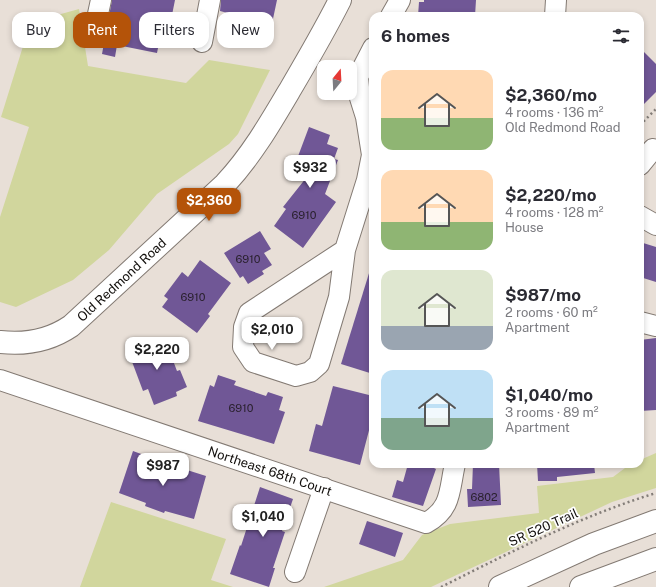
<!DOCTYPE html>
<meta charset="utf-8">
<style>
body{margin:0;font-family:"Public Sans",sans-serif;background:#f2f2f3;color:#2b2b33;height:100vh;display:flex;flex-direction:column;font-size:15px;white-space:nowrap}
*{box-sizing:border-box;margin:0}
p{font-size:13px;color:#7c7c81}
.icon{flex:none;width:22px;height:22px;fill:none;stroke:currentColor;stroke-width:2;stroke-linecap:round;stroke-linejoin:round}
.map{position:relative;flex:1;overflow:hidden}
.sheet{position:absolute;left:369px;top:12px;width:275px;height:456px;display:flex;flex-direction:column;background:#fff;border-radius:12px;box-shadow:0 2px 6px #0003}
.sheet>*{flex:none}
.banner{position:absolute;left:12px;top:12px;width:297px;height:36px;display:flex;gap:8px}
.needle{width:26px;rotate:18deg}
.controls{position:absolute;left:317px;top:60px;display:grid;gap:8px}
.controls a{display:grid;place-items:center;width:40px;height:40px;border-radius:8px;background:#fff;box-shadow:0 2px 6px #0003;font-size:20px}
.price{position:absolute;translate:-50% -34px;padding:0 9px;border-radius:8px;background:#fff;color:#222;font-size:13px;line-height:26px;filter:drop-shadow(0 1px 2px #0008)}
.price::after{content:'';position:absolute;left:50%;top:24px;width:12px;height:9px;margin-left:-6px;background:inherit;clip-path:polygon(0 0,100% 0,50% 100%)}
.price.selected{background:#b45309;color:#fff}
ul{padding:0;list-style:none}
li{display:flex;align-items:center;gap:12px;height:100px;padding:0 12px}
li span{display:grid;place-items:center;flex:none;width:112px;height:80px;border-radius:12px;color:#555}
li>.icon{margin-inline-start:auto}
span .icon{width:48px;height:48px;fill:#fffc;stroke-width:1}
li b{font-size:17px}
h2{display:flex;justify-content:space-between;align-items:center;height:48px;padding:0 12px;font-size:17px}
.pill{padding:0 14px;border-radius:12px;background:#fff;box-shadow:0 2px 6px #0003;font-size:14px;line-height:36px}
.pill.selected{background:#b45309;color:#fff}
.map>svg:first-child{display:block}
.green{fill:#d1d69d}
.building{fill:#705796}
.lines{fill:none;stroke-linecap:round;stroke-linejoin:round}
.minor-casing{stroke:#837a73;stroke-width:22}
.major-casing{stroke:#837a73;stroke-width:24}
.highway-casing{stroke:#837a73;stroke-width:24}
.path{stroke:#837d78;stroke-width:2.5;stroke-dasharray:2 3;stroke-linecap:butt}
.minor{stroke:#fff;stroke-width:20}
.major{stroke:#fff;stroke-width:22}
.highway{stroke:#fff;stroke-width:22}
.labels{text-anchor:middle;stroke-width:3.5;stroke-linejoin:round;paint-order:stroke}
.number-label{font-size:11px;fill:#2a212e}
.street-label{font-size:13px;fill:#120f0c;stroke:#fff}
</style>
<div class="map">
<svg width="656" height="587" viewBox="0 0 656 587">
<rect width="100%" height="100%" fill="#e8dfd7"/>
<g class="green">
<polygon points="79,9 88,66 186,83 209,60 270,70 238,134 229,144 157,194 109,250 73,280 16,307 0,302 0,217 29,127 1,117 29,27 61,14"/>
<polygon points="656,453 656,488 612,502 431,587 324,587 403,560 422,535 450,524 539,513 537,486 613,477 629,465 640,464 640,460"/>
<polygon points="111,502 226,539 211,580 233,587 80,587"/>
</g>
<g class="building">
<polygon points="112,0 175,0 168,35 161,33 157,53 117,45 115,57 102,54"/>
<polygon points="221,0 277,0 267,47 234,40 239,16 220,11"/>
<polygon points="424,0 476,0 475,16 418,16 419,2 424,2"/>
<polygon points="640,48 656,64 656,92 640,108"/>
<polygon points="309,127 330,135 327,144 338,148 334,159 338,160 325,194 336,202 303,248 274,226 286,209 283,207 310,173 294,167"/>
<polygon points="260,231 271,249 264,253 272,265 262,271 264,274 248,284 243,276 240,278 224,253"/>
<polygon points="640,242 656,247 656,282 640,277"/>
<polygon points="200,260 231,283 208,314 210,316 197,333 162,307 168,299 164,296 182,272 188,277"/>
<polygon points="370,270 373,271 373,374 341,364"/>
<polygon points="164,337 177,371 180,370 187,387 176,392 177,396 154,405 148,389 143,391 128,351"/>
<polygon points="656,338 656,410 640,411 640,340"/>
<polygon points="218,375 236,381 234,385 266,396 268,392 283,397 279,410 285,412 274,444 198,421 210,385 214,387"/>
<polygon points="333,386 373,396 373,415 360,465 309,451 316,424 322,426"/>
<polygon points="133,451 152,458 150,461 186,474 187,470 206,476 194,519 165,511 164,513 145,506 146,503 119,493"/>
<polygon points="408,464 436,464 434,468 436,469 423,506 392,497 397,480 403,482"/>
<polygon points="473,464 499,464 501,505 468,507 467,489 472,489"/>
<polygon points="537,464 594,464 595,473 557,477 557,481 538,481"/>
<polygon points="260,487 293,499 282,531 285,532 273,568 275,568 269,587 230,574 240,545 241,546"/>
<polygon points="367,521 403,533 395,557 359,544"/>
</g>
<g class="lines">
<g class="minor-casing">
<g id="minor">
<polyline points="391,16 400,0"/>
<polyline points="555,16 556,0"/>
<polyline points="93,37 101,0"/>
<polyline points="202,42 210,0"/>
<polyline points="640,165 653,149"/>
<polyline points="640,216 656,225"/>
<polyline points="345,250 249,313 244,327 243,347 253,362 296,376 310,372 319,364 339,297 345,250 367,180 372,155 366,117 360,98 358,77 373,48"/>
<polyline points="640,322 656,326"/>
<path id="s1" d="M 0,380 L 426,523 C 452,509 449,490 455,464"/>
<polyline points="295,572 324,488"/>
</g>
</g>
<g class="major-casing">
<g id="major">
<path id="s2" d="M 0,342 C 26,345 49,341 71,326 L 225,184 C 252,155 271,122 291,88 C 308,59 325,30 340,0"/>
</g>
</g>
<g class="highway-casing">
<g id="highway">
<polyline points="500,587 594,544 656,521"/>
<polyline points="581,587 656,559"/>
</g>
</g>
<g class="path">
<polyline points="640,125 656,109"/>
<path d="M 441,587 C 511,552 581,516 656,493"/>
</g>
<use href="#minor" class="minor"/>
<use href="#major" class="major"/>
<use href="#highway" class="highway"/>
</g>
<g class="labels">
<g class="number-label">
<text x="304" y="219">6910</text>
<text x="248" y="263">6910</text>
<text x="193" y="301">6910</text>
<text x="241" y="412">6910</text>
<text x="484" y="501">6802</text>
</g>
<g class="street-label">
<text dy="5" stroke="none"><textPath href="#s2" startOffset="143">Old Redmond Road</textPath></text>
<text dy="5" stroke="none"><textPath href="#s1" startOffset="285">Northeast 68th Court</textPath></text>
<text transform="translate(543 527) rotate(-24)" y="5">SR 520 Trail</text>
</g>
</g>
</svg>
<div class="controls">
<a><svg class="needle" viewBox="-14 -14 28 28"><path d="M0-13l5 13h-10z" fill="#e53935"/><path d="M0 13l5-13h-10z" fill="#7c7c81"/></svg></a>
</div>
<b class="price" style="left:310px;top:189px">$932</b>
<b class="price selected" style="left:209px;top:222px">$2,360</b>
<b class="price" style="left:272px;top:351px">$2,010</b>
<b class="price" style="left:157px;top:371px">$2,220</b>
<b class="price" style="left:163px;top:487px">$987</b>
<b class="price" style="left:263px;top:538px">$1,040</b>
<div class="banner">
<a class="pill">Buy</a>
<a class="pill selected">Rent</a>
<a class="pill">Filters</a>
<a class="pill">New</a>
</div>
<section class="sheet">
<h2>6 homes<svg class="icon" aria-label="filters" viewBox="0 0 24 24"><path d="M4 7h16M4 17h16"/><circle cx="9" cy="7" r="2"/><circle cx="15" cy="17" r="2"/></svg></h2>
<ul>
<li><span style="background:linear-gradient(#ffd9b3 60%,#8fb573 0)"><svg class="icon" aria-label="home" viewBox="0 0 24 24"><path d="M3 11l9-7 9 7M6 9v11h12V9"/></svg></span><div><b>$2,360/mo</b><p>4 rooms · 136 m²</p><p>Old Redmond Road</p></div></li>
<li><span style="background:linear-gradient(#ffd9b3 65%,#8fb573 0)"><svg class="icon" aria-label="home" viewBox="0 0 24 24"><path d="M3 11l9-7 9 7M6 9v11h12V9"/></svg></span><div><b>$2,220/mo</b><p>4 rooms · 128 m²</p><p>House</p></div></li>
<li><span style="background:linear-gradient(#dfe7d0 70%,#9aa5b1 0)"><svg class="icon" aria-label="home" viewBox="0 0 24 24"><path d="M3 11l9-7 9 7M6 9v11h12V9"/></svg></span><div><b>$987/mo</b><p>2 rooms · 60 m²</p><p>Apartment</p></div></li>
<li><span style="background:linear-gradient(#bfe0f5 60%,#7fa58c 0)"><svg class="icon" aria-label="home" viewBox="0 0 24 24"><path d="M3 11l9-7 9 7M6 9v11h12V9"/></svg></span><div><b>$1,040/mo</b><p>3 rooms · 89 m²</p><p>Apartment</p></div></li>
</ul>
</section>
</div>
